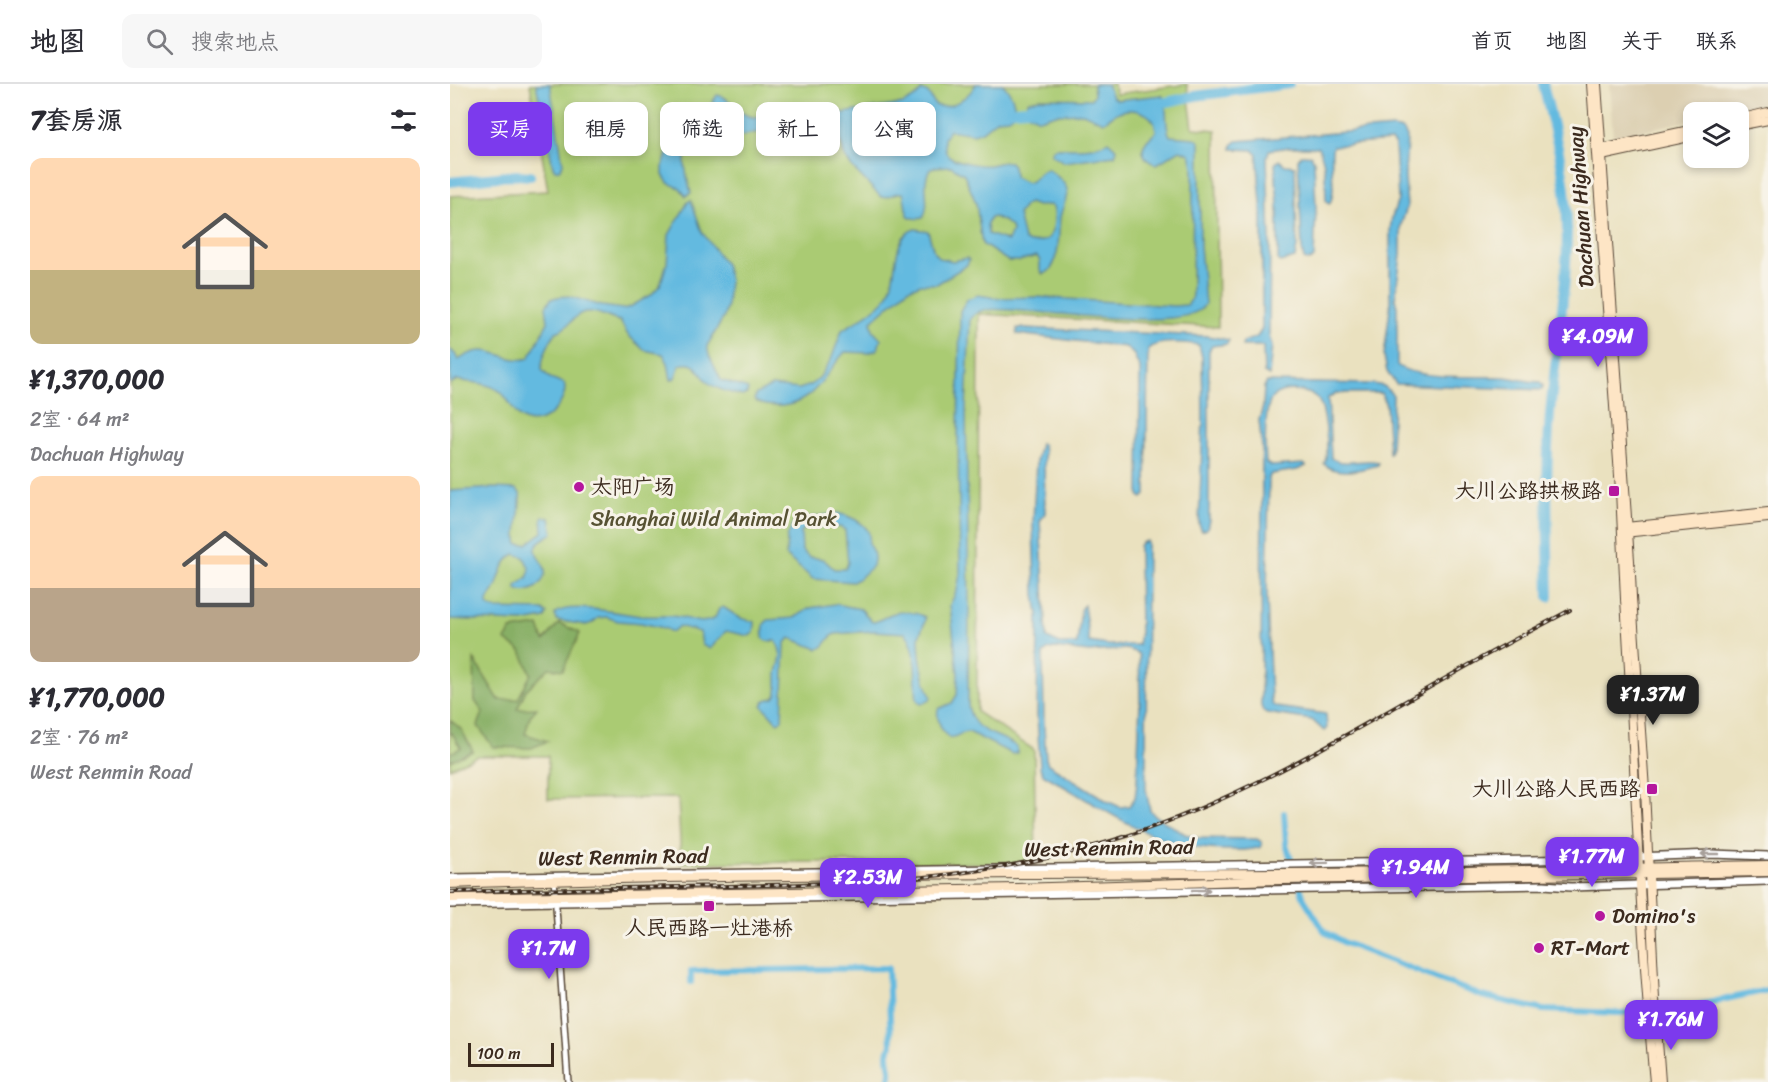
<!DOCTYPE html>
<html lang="zh">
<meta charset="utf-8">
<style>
body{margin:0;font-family:Sriracha,"LXGW WenKai TC",sans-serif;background:#f7f7f7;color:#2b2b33;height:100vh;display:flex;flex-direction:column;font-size:22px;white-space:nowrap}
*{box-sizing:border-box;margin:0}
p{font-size:20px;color:#7c7c81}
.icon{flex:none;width:33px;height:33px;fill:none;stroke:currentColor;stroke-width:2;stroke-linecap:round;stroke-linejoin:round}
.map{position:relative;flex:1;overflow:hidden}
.panel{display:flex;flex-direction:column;background:#fff;width:450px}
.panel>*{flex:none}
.top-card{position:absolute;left:18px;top:18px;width:570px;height:54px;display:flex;gap:12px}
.tools{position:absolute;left:1233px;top:18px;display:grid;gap:12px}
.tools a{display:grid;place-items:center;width:66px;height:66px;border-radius:12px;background:#fff;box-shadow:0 3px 9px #0003;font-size:30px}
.scale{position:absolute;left:18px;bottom:15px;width:86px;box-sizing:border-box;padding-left:6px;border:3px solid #3b2a1e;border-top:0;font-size:16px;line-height:21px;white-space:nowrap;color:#3b2a1e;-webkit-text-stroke:4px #f7f3e8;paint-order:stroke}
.price{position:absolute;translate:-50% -51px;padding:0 14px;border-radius:12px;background:#7c3aed;color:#fff;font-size:20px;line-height:39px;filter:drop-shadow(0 2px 3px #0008)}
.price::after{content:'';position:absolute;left:50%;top:36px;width:18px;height:14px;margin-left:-9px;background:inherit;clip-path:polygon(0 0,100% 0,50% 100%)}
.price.on{background:#222;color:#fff}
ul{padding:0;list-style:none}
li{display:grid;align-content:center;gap:12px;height:318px;padding:0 30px}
li span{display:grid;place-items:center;height:186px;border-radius:12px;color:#555}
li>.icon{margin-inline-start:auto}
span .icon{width:108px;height:108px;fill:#fffc;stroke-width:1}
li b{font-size:26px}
h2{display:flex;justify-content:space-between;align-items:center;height:72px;padding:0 30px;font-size:26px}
.pill{padding:0 21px;border-radius:12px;background:#fff;box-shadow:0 3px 9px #0003;font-size:21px;line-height:54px}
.pill.on{background:#7c3aed;color:#fff}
header{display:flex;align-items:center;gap:36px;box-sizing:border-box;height:84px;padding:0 30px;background:#fff;border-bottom:2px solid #e1e1e2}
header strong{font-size:28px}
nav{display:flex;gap:33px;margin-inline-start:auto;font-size:21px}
.search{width:420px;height:54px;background:#f7f7f7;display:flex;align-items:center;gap:15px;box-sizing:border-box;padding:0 21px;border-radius:12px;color:#7c7c81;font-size:22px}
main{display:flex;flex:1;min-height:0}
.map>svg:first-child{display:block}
.built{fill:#dccfb1}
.green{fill:#aacb73;stroke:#727a48;stroke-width:1.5}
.forest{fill:#87af65;stroke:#616c42;stroke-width:1.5}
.water{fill:#63bae0;stroke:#4f727f;stroke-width:1.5;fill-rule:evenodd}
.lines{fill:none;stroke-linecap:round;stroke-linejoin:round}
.canal{stroke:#63bae0;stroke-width:6}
.river{stroke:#63bae0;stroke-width:10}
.minor-casing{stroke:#554536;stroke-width:8}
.tertiary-casing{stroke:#554536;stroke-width:10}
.secondary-casing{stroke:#554536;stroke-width:10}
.minor{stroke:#fff;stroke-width:5}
.tertiary{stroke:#fff;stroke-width:7}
.secondary{stroke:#fde5c5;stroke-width:8}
.rail-casing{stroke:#3b2a1e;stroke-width:4}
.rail{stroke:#f7f3e8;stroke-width:1.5;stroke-dasharray:4.5;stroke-linecap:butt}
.secondary-bridge-casing{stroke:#554536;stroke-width:10;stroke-linecap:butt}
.secondary-bridge{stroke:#fde5c5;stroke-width:8}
.oneway{stroke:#a79f9a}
.poi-dot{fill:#b5179e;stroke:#f7f3e8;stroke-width:2}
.labels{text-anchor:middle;stroke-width:6;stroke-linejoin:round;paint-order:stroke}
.street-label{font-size:21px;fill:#3b2a1e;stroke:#f7f3e8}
.poi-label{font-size:21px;fill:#3b2a1e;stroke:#f7f3e8;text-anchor:start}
.park-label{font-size:21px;fill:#575233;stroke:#f7f3e8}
</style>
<header>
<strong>地图</strong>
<div class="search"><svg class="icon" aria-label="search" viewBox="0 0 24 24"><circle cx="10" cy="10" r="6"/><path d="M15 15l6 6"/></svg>搜索地点</div>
<nav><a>首页</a><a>地图</a><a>关于</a><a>联系</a></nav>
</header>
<main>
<section class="panel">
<h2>7套房源<svg class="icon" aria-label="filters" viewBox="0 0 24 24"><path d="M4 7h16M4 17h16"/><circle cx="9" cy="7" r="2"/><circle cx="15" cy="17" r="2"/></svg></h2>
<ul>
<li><span style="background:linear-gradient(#ffd9b3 60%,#c2b280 0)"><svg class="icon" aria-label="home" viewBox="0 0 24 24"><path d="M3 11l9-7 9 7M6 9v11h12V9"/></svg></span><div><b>¥1,370,000</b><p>2室 · 64 m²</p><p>Dachuan Highway</p></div></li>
<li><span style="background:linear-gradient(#ffd9b3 60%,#b9a48a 0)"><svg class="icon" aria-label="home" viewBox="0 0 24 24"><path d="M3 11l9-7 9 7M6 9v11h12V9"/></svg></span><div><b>¥1,770,000</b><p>2室 · 76 m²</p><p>West Renmin Road</p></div></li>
</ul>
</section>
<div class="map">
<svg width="1318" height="998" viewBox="0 0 1318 998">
<rect width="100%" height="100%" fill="#f7f3e8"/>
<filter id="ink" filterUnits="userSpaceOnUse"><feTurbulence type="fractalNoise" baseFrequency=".0167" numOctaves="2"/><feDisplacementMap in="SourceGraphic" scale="12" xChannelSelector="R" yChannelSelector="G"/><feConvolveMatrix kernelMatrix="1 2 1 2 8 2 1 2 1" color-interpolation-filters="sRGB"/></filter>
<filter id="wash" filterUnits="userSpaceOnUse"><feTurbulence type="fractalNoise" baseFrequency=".008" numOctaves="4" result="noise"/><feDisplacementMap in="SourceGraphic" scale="24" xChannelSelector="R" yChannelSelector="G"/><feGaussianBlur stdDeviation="1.35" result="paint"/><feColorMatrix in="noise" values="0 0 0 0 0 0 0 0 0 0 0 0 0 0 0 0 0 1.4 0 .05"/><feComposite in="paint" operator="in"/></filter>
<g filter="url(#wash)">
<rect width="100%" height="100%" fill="#eae1bf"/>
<polygon class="built" points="1159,0 1318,0 1318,20 1276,28 1244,28 1243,36 1163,53"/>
<polygon class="green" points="80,0 663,0 666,10 737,0 743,44 766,46 768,243 529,230 527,628 584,666 586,780 381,778 231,779 228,714 98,715 98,672 27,672 0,684 0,112 98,107"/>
<g class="forest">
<polygon points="109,539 130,549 113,586 99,584 76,606 67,625 87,624 80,632 75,650 98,657 81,664 43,663 28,642 33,628 25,617 24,575 49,616 68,615 81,590 71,567 55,556 61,546 89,542 94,557"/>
<polygon points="0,636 11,645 23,667 0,677 0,669 11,664 2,649 0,650"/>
</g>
<g class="water">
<polygon points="86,0 100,0 113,80 110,86 105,86 103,83"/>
<path d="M 526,0 L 552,0 C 561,7 566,19 564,30 L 559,34 L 547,35 L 532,47 L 524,50 L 499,46 L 494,55 C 494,60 495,66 497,70 C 503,78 531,82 540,81 C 548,80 552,77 560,78 L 563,82 L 564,93 L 577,99 C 587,97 588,86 598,85 C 604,90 616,98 617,106 C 618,115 611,125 610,134 C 608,149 611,186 593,190 L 590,187 L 590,177 L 587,172 L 569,177 L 558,177 L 532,160 L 526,119 L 514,90 L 501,82 L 484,83 L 480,85 C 470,100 482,118 473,134 C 451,138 458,123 453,109 C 445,107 439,115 431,113 L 401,82 L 394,71 L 386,38 L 387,30 L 453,20 L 467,12 L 472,6 L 478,9 L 485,21 C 500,27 519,13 526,0 ZM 579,119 L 587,122 L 600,121 L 603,123 C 605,129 605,132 604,139 C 601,157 597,157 579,159 L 574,156 L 568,130 L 575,121 ZM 544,133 L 554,137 L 561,143 L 562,148 L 558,157 L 538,150 L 537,139 L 540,134 Z"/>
<path d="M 643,0 L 657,0 L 662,13 L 667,16 L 712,11 C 720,23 713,39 720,52 L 745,54 L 750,58 L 750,162 L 755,220 C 740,253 572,221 535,226 C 528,227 524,230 520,235 L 516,325 L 519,522 L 518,621 C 523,652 547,647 567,663 L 567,669 L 562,670 L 519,648 C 510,647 506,656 498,653 C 491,647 486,634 488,625 L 502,619 L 507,611 L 508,590 L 500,521 L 507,506 L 510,490 L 508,355 L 510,227 L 517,215 L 528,211 L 547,214 L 587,213 L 724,222 L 737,221 L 741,216 L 742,210 L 743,82 L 740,70 L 730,66 L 707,80 C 697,79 688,68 696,58 C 699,53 703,53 706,47 C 705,27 679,21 665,30 C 660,33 658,36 653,38 L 633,29 L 606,30 L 589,35 L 577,29 L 575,25 L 578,17 L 590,14 L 641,15 L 644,11 Z"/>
<path d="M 267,11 C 281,13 288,32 303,33 C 319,33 365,23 372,38 C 363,52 352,44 338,44 C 318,45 298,51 278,54 C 270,55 262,53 254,54 C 249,55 241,58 238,63 C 231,76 238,96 241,109 L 236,112 L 230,104 L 218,99 L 213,91 L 213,83 L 217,70 L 219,53 L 226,49 L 267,40 L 271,31 L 262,19 Z"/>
<path d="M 943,44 L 953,46 L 957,53 L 955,93 L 957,123 L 951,141 L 951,171 L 945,215 L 947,222 L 947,281 C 966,296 1028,292 1053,293 C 1066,294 1078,298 1090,298 L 1093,302 L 1092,306 L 946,300 L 937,288 L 934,272 L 940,224 L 940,146 L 942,133 L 948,116 L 945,61 L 941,57 L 883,62 C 878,78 888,108 879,120 L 876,116 C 875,100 877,79 868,63 L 840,63 L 819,66 L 817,74 L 820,155 L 819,252 L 822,261 L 819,292 L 814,289 L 813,262 L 792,262 L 793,258 L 807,253 L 812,245 L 812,132 L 807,70 L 803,66 L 782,65 L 782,61 L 787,57 Z"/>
<path d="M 658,57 L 667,65 L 665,71 L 614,78 L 601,70 L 603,65 L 607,64 C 623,63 644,67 658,57 Z"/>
<polygon points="851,71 861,71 864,77 866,124 864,174 859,177 854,175 852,166 848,75"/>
<polygon points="829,76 835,81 845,82 847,162 845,174 830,178 828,176 828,121 825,80"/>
<path d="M 241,116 L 252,148 L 275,180 L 279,196 L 277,221 L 274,233 L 257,262 L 259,271 L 271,296 L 298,305 L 297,310 L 292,312 C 282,309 268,306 260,300 C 249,291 247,275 230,281 L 225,294 L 221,296 L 218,279 L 213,270 L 194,266 L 178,251 L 170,237 C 160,235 151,229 142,228 C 124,225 121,245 106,248 C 99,258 91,274 92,286 L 100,294 L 114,299 C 120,316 95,343 77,337 C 62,332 60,313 48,306 C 36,298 20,299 7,296 L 0,300 L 0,265 L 5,270 L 8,276 C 15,272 22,267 31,267 C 47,266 63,280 79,274 L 98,238 L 96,222 L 101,215 L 107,213 L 119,212 L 152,222 L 173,225 L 180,223 L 201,211 L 210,201 L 217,179 L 219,151 L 238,118 Z"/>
<path d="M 465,145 L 478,147 L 484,168 L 489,174 L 503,177 L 517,174 L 519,176 L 517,181 L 487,200 L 471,200 L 458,205 L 421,238 L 423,246 L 431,255 L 428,265 L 419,269 L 395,268 C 375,289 365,319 332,322 C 322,322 312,322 304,316 L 306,310 L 322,302 L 349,305 L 361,301 L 370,293 L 381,276 L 392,246 C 404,239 425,226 434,216 C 450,198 439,152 465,145 Z"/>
<path d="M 573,244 L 758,252 L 779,256 L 777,260 L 762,262 L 759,267 L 759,436 L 757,445 L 752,447 L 749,440 L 753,334 L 752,273 L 749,261 C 736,259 708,255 698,265 L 696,411 L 692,414 L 689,411 L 690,285 L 684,271 L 676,263 L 567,250 L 567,245 Z"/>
<path d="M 817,298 L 923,300 L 934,302 L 943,311 L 941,367 L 939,369 L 936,321 L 931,309 L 886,309 L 878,314 L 881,374 C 893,383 914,374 928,378 L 928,381 C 912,385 888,393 874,380 C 880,368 876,323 866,313 C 860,308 851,307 844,306 C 836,306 827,307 822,314 C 814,324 815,366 816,379 L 821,382 L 854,380 L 856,382 L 847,386 L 821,390 L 819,394 L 817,514 L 821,616 L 822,620 L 826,623 L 876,630 L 877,644 L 874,647 L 862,636 L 817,629 L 813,627 L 811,622 L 812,364 L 809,336 L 813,323 L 814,303 Z"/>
<path d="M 590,359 L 593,361 L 594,370 L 595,429 L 590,437 L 597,554 L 610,560 L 627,560 L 631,524 L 634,521 L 639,558 L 658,561 L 688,561 L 690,549 L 689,462 L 691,459 L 697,457 L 696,705 L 700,726 L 705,732 L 735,750 L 747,754 L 807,755 L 812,758 L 811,763 C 800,767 789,766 779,766 C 705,766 654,725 593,690 L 590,684 L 587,631 L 588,531 L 585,510 L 583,439 L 586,377 ZM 604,564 L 639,568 L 676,565 L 686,568 L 689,571 L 690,617 L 687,699 L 685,714 L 679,722 L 670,723 L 657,717 L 598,680 L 596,675 L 594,643 L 593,570 L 597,566 Z"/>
<path d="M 44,404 L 66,405 L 70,409 C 72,423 64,451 68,460 L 77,460 L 93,448 L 92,433 L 100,434 L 103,449 C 97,454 88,455 86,464 C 85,473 94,478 95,486 C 97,500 77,513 66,505 L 66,502 L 77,494 L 80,486 L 74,473 L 65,470 C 52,478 51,490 46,503 C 43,509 38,514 37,521 L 44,525 L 93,526 L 97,530 L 95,534 L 73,538 L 0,535 L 0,407 Z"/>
<path d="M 387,429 C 397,431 416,438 419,450 C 420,453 418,457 419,460 C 420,464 424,468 424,473 C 426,483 411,493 403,498 L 363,495 L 336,472 L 337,453 L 345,436 ZM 360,443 L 390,443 L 395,446 L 398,479 L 395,485 L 384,485 L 373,475 L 359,473 L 352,467 L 351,448 L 355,444 Z"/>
<path d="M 385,520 L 411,525 L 422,538 C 428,538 430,536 435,533 C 446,526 465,527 475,533 C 476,542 469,547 469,555 C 469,572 473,597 481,612 L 480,616 L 471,620 L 467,616 C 464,598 469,562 455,549 L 424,547 L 385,550 C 377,553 377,563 368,565 L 340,554 L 335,560 L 332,636 L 327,638 L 312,621 L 316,616 L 324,614 L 327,610 L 327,589 L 331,573 L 329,563 L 326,557 L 317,557 L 313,554 L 314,540 L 318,536 L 344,534 L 360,524 Z"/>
<path d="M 273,523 L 290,534 L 305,538 L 304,549 L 299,552 L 276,547 L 260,565 L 252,561 L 250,548 L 229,542 L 222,548 L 214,544 L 191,539 L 168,537 L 156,533 L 148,534 L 142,539 L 136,541 L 106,536 L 105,530 C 117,517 173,530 191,532 C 204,533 216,531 229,533 C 243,535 250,542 265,534 L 269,525 Z"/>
</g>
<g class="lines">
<g class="canal">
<polyline points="834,729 836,760 854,815 875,848 895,859 1032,912 1093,926 1171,929 1234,924 1318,906"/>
<path d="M 241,898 L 241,887 L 438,884 L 441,961 C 440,964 438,968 438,971 C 438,982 443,988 438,998"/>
</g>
<g class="river">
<path d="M 1093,0 C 1102,38 1113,77 1116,117 C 1121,189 1106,259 1100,330 C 1095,391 1098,452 1099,513"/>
<polyline points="703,21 745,12 839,0"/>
<polyline points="553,27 588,24"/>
<polyline points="358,38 400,37"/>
<polyline points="0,98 67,91 80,92"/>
</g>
</g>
</g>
<g filter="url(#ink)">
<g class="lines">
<g class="minor-casing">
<polyline id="minor" points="104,794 118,998"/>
</g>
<g class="tertiary-casing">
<g id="tertiary">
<polyline points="0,794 1136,775 1262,770 1318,772"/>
<polyline points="0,820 1094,801 1121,803 1318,797"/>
</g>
</g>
<g class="secondary-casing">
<g id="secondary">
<polyline points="1141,0 1170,406 1174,493"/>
<polyline points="1147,0 1181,491"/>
<polyline points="1288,35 1318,28"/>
<polyline points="1288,42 1318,36"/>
<polyline points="1151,65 1244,45"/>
<polyline points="1147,73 1244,52"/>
<polyline points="1176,443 1318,428"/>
<polyline points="1174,449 1318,434"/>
<polyline points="1182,513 1195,706 1205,915 1211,998"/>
<path d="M 1175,515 C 1185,676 1189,837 1204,998"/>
<path d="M 0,800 C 276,790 552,790 828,789 C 991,789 1155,784 1318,781"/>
<polyline points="0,814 567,804 833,796 1318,788"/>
</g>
</g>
<use href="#minor" class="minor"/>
<use href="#tertiary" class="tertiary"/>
<use href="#secondary" class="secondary"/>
<g class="rail-casing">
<path id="rail" d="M 0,808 C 93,805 186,804 279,802 C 416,799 545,796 677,752 C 805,710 910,642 1026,577 C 1057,559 1089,543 1120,526"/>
</g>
<use href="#rail" class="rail"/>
<g class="secondary-bridge-casing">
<g id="secondary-bridge">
<polyline points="1181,491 1182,513"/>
<polyline points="1174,493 1175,515"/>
</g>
</g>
<use href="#secondary-bridge" class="secondary-bridge"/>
</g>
<defs><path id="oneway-shaft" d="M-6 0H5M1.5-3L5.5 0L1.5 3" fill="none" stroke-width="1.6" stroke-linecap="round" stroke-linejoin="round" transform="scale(1.5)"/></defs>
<g class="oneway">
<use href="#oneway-shaft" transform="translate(1260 770) rotate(-180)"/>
<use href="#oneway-shaft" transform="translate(869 779) rotate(179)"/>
<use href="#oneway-shaft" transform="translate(751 806) rotate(-1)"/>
</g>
</g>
<g class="poi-dot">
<circle cx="129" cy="403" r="6"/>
<rect x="1158" y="401" width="12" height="12" rx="3"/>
<rect x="1196" y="699" width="12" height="12" rx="3"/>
<rect x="253" y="816" width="12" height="12" rx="3"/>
<circle cx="1150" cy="832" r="6"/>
<circle cx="1089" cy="864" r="6"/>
</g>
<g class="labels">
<g class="street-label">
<text transform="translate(1131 123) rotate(-94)" y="7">Dachuan Highway</text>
<text transform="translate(659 764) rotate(-1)" y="7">West Renmin Road</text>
<text transform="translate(173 773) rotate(-1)" y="7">West Renmin Road</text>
</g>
<g class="poi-label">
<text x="141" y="410">太阳广场</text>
<text x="1152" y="414" text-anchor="end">大川公路拱极路</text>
<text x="1190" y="712" text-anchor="end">大川公路人民西路</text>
<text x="1162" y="839">Domino's</text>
<text x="259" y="851" text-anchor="middle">人民西路一灶港桥</text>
<text x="1101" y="871">RT-Mart</text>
</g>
<g class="park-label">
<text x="264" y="442">Shanghai Wild Animal Park</text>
</g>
</g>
</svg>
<div class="tools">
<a><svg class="icon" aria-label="layers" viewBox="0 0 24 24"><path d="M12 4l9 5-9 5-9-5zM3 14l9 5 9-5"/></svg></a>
</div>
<div class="scale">100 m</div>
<b class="price" style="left:1148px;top:284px">¥4.09M</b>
<b class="price on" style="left:1203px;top:642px">¥1.37M</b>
<b class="price" style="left:1142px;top:804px">¥1.77M</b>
<b class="price" style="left:966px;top:815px">¥1.94M</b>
<b class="price" style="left:418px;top:825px">¥2.53M</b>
<b class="price" style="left:99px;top:896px">¥1.7M</b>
<b class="price" style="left:1221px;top:967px">¥1.76M</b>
<div class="top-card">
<a class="pill on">买房</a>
<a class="pill">租房</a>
<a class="pill">筛选</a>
<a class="pill">新上</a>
<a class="pill">公寓</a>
</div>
</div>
</main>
